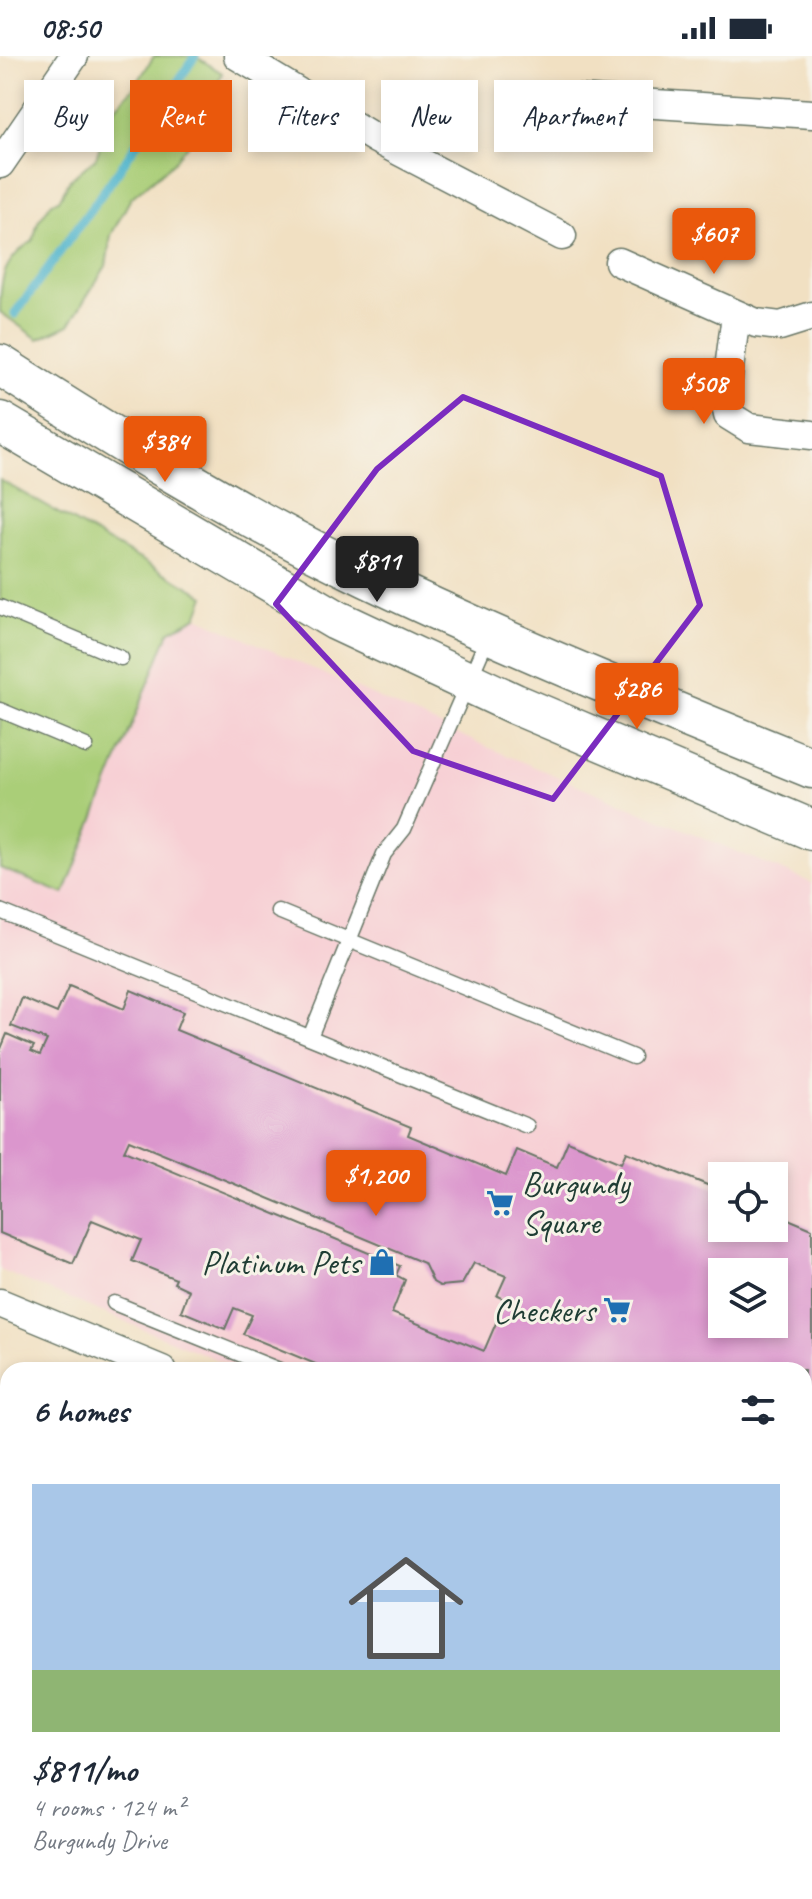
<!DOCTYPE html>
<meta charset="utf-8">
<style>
body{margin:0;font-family:Caveat,sans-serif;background:#f6f6f7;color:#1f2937;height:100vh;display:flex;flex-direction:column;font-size:30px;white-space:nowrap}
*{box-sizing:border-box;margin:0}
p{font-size:26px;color:#747a83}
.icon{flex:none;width:44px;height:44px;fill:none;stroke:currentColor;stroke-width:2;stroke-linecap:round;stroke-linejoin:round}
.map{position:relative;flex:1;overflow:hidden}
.details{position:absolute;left:0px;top:1306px;width:812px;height:538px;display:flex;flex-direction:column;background:#fff;border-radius:24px 24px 0 0;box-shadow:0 4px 12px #0003}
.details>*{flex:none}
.banner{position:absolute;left:24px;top:24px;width:764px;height:72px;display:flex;gap:16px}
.tools{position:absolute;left:708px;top:1106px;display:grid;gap:16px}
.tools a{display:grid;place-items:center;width:80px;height:80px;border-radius:0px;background:#fff;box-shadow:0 4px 12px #0003;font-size:40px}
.price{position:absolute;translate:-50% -68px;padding:0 18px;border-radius:8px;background:#ea580c;color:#fff;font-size:26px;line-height:52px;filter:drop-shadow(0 2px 4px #0008)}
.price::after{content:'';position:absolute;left:50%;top:48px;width:24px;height:18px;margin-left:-12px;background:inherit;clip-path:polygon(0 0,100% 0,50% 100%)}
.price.active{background:#222;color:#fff}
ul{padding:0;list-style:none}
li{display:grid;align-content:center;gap:16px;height:424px;padding:0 32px}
li span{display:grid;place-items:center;height:248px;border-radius:0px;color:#555}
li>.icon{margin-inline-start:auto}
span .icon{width:144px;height:144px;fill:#fffc;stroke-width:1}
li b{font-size:34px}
h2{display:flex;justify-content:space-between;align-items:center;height:96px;padding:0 32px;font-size:34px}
.chip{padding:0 28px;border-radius:0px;background:#fff;box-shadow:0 4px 12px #0003;font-size:28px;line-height:72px}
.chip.active{background:#ea580c;color:#fff}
.status{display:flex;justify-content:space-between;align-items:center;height:56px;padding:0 40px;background:#fff;direction:ltr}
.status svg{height:22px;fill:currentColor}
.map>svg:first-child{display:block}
.built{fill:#f7cfd4;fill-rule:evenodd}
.green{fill:#aace78;stroke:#648656;stroke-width:2}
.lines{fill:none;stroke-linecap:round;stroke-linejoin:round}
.stream{stroke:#4db4cc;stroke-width:9}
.building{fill:#db96cd;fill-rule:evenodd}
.service-casing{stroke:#687666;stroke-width:17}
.minor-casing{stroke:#687666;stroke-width:31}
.secondary-casing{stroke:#687666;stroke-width:43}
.primary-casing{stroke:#687666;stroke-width:47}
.service{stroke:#fff;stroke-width:14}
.minor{stroke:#fff;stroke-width:28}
.secondary{stroke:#fff;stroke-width:40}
.primary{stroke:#fff;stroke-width:44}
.marked{fill:none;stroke:#7b2cbf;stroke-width:6;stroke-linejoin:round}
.labels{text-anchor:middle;stroke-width:6;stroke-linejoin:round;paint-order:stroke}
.poi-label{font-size:34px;fill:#1f3d34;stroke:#f7f3e8;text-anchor:end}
</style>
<div class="status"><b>08:50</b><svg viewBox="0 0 49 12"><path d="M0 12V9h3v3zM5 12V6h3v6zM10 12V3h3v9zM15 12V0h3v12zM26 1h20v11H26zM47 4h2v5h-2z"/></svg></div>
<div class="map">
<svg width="812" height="1843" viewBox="0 0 812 1843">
<rect width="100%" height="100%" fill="#f7f3e8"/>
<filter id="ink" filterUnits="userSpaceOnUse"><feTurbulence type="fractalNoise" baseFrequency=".0125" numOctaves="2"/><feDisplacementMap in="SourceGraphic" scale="16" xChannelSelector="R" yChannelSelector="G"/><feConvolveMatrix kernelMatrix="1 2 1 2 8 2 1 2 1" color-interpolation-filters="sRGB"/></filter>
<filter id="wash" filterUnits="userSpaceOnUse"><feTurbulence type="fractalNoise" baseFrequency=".006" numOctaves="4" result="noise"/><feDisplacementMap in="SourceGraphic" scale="32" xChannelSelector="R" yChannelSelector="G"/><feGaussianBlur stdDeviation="1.8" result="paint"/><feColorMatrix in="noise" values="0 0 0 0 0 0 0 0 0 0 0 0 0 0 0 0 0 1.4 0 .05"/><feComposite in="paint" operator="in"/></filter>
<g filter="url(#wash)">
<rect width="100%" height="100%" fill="#f1e0c2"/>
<path class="built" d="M 197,561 L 494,694 L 812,827 L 812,1473 L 806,1488 L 804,1314 L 242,1314 L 0,1214 L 0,812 L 64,837 L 169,576 ZM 722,1120 L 774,1120 L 774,1172 L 722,1172 ZM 722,1216 L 774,1216 L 774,1268 L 722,1268 Z"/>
<g class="green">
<path d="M 154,0 L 195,0 L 222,17 L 197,76 L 173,107 L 131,142 L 111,179 L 106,210 L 69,269 L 38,283 L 0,256 C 0,224 3,203 33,185 L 38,166 L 52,146 L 59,144 L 70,124 L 96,102 L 111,56 L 136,29 Z"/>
<polygon points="0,424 205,540 197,561 169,576 64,838 0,812"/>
</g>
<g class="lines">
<polyline class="stream" points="15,258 119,114 195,0"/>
</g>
<g id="blocks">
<path class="building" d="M 69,930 L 124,953 L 131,934 L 183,956 L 176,974 L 411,1071 L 408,1079 L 506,1120 L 517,1094 L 557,1111 L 568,1085 L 621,1107 L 626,1096 L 722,1135 L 722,1172 L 774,1172 L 774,1157 L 812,1173 L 812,1373 L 804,1370 L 804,1314 L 330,1314 L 243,1278 L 252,1259 L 234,1252 L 225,1273 L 181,1255 L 189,1234 L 174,1227 L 176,1223 L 132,1205 L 141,1184 L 92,1164 L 73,1208 L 0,1177 L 0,995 L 7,978 L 34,990 L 31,995 L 40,999 L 47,984 L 11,970 L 22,942 L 57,957 ZM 129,1084 L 424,1207 L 433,1226 L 440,1230 L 462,1228 L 474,1207 L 506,1220 L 497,1240 L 506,1244 L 484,1295 L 392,1257 L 405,1224 L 396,1219 L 400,1210 L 124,1095 ZM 722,1216 L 774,1216 L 774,1268 L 722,1268 Z"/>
</g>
</g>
<g filter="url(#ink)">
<use href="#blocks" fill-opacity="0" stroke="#687666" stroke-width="2"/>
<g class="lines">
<g class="service-casing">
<g id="service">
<polyline points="0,551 121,602"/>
<polyline points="0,654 86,690"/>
<polyline points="0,855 527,1070"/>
<polyline points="278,855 633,1001"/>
<polyline points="310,981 384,798 404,773 488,581"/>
<polyline points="114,1247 279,1314"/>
<polyline points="0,1417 8,1420"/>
<polyline points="804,1530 812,1533"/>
<polyline points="0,1739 8,1734"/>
</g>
</g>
<g class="minor-casing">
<g id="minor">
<polyline points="238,0 376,83 562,180"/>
<polyline points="561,42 812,58"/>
<polyline points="0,108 74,0"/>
<polyline points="619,206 756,267 780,270 812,260"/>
<polyline points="736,259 725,344 728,359 749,372 812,379"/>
<polyline points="0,1247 162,1314"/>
<polyline points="154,1836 170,1843"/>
<polyline points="298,1843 301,1836"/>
<polyline points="525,1843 528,1836"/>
</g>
</g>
<g class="secondary-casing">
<g id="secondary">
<path d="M 0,309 C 115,383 243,462 367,521 C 513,591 662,651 812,712"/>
<polyline points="0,366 336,564 515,648 812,774"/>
</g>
</g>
<g class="primary-casing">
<g id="primary">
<polyline points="804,1635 812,1617"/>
<polyline points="804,1788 812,1769"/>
<polyline points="715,1843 718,1836"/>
<polyline points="781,1843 784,1836"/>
</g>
</g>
<use href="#service" class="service"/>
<use href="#minor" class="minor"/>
<use href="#secondary" class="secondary"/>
<use href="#primary" class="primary"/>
</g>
</g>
<path class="marked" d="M 463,341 L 661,420 L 700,549 L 553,743 L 413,695 L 276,548 L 377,413 Z"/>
<defs>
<g id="supermarket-bare" transform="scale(2.16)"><path d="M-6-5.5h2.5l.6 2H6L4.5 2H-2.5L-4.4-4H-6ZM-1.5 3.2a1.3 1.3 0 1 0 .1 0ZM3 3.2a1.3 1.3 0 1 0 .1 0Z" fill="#1f6fb2" stroke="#f7f3e8" stroke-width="2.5" paint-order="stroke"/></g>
<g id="shop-bare" transform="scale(2.16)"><path d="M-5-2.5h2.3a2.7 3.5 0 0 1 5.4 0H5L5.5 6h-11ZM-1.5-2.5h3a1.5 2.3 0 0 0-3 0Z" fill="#1f6fb2" stroke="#f7f3e8" stroke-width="2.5" paint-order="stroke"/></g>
</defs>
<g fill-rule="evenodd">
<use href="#supermarket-bare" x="500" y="1147"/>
<use href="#shop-bare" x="382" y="1206"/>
<use href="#supermarket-bare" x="617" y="1254"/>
</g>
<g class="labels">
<g class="poi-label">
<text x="522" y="1139" text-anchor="start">Burgundy<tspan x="522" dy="39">Square</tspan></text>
<text x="360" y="1218">Platinum Pets</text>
<text x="595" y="1266">Checkers</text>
</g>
</g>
</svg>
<div class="tools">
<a><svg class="icon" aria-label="locate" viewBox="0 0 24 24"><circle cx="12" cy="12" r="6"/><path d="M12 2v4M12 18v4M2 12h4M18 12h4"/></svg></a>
<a><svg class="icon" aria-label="layers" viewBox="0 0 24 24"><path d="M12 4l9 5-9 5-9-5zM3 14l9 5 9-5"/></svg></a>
</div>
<b class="price" style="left:714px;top:220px">$607</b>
<b class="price" style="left:704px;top:370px">$508</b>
<b class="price" style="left:165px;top:428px">$384</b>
<b class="price active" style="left:377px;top:548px">$811</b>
<b class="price" style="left:637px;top:675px">$286</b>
<b class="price" style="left:376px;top:1162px">$1,200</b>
<div class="banner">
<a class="chip">Buy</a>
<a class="chip active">Rent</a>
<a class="chip">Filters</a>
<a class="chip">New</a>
<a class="chip">Apartment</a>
</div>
<section class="details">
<h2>6 homes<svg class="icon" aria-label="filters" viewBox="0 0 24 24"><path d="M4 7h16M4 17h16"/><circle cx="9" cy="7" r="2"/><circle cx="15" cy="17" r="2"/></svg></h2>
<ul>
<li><span style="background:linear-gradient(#a9c7e8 75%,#8fb573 0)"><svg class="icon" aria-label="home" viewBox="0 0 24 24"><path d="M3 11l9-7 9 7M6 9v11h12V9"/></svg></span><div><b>$811/mo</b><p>4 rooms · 124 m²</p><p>Burgundy Drive</p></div></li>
</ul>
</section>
</div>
